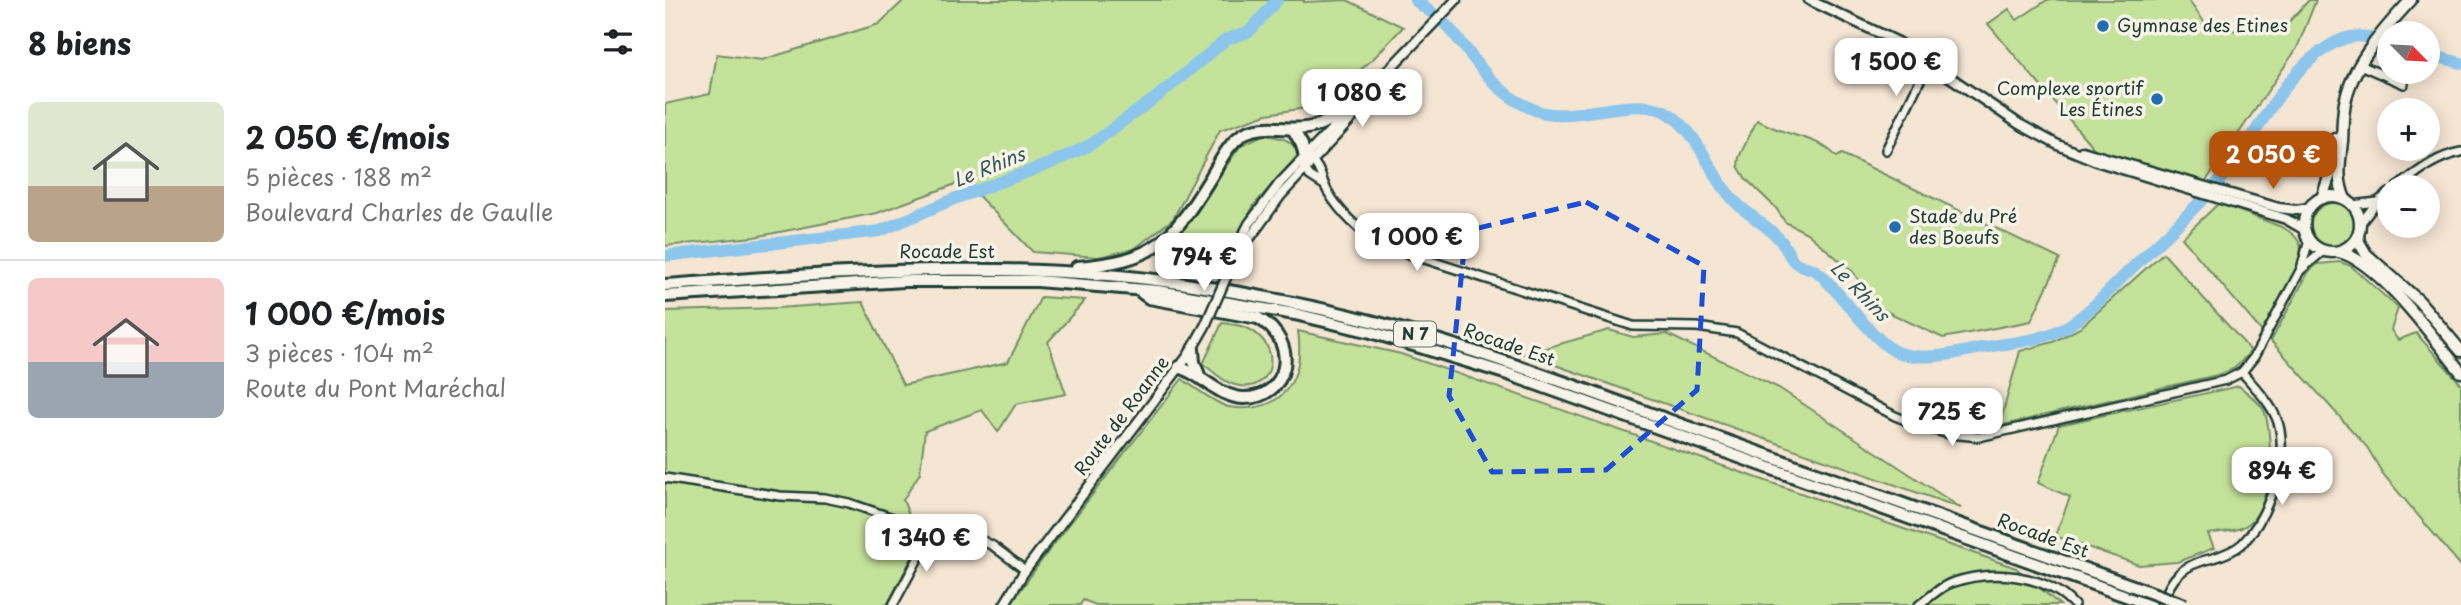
<!DOCTYPE html>
<html lang="fr">
<meta charset="utf-8">
<style>
body{margin:0;font-family:"Playpen Sans",sans-serif;background:#f2f2f2;color:#202124;height:100vh;display:flex;flex-direction:column;font-size:26px;white-space:nowrap}
*{box-sizing:border-box;margin:0}
p{font-size:23px;color:#757577}
.icon{flex:none;width:38px;height:38px;fill:none;stroke:currentColor;stroke-width:2;stroke-linecap:round;stroke-linejoin:round}
.map{position:relative;flex:1;overflow:hidden}
.drawer{display:flex;flex-direction:column;background:#fff;width:665px}
.drawer>*{flex:none}
.needle{width:46px;rotate:114deg}
.tools{position:absolute;left:1712px;top:21px;display:grid;gap:14px}
.tools a{display:grid;place-items:center;width:63px;height:63px;border-radius:50%;background:#fff;box-shadow:0 4px 18px #0003;font-size:35px}
.price{position:absolute;translate:-50% -60px;padding:0 16px;border-radius:14px;background:#fff;color:#222;font-size:23px;line-height:46px;filter:drop-shadow(0 2px 4px #0008)}
.price::after{content:'';position:absolute;left:50%;top:42px;width:21px;height:16px;margin-left:-10px;background:inherit;clip-path:polygon(0 0,100% 0,50% 100%)}
.price.on{background:#b45309;color:#fff}
ul{padding:0;list-style:none}
li{display:flex;align-items:center;gap:21px;height:175px;padding:0 28px}
li+li{border-top:2px solid #e0e0e0}
li span{display:grid;place-items:center;flex:none;width:196px;height:140px;border-radius:10px;color:#555}
li>.icon{margin-inline-start:auto}
span .icon{width:84px;height:84px;fill:#fffc;stroke-width:1}
li b{font-size:30px}
h2{display:flex;justify-content:space-between;align-items:center;height:84px;padding:0 28px;font-size:30px}
main{display:flex;flex:1;min-height:0}
.map>svg:first-child{display:block}
.green{fill:#c5e29a;stroke:#729067;stroke-width:2}
.lines{fill:none;stroke-linecap:round;stroke-linejoin:round}
.river{stroke:#8cc6ec;stroke-width:12}
.minor-casing{stroke:#1f3d34;stroke-width:12}
.tertiary-casing{stroke:#1f3d34;stroke-width:13}
.secondary-casing{stroke:#1f3d34;stroke-width:15}
.trunk-casing{stroke:#1f3d34;stroke-width:16}
.minor{stroke:#f7f3e8;stroke-width:7}
.tertiary{stroke:#f7f3e8;stroke-width:8}
.secondary{stroke:#f7f3e8;stroke-width:10}
.trunk{stroke:#f7f3e8;stroke-width:10}
.tertiary-bridge-casing{stroke:#1f3d34;stroke-width:13;stroke-linecap:butt}
.trunk-bridge-casing{stroke:#1f3d34;stroke-width:16;stroke-linecap:butt}
.tertiary-bridge{stroke:#f7f3e8;stroke-width:8}
.trunk-bridge{stroke:#f7f3e8;stroke-width:10}
.marked{fill:none;stroke:#1d4ed8;stroke-width:5;stroke-dasharray:14 9;stroke-linejoin:round}
.poi-dot{fill:#1f6fb2;stroke:#f7f3e8;stroke-width:2.5}
.labels{text-anchor:middle;stroke-width:7;stroke-linejoin:round;paint-order:stroke}
.shield{fill:#f7f3e8;stroke:#60746a;stroke-width:2}
.shield-label{font-size:16px;font-weight:bold;fill:#1f3d34}
.poi-label{font-size:18px;fill:#1f3d34;stroke:#f7f3e8;text-anchor:start}
.street-label{font-size:18px;fill:#1f3d34;stroke:#f7f3e8}
.water-label{font-size:19px;font-style:italic;fill:#355859;stroke:#f7f3e8}
</style>
<main>
<section class="drawer">
<h2>8 biens<svg class="icon" aria-label="filters" viewBox="0 0 24 24"><path d="M4 7h16M4 17h16"/><circle cx="9" cy="7" r="2"/><circle cx="15" cy="17" r="2"/></svg></h2>
<ul>
<li><span style="background:linear-gradient(#dfe7d0 60%,#b9a48a 0)"><svg class="icon" aria-label="home" viewBox="0 0 24 24"><path d="M3 11l9-7 9 7M6 9v11h12V9"/></svg></span><div><b>2 050 €/mois</b><p>5 pièces · 188 m²</p><p>Boulevard Charles de Gaulle</p></div></li>
<li><span style="background:linear-gradient(#f6c9c9 60%,#9aa5b1 0)"><svg class="icon" aria-label="home" viewBox="0 0 24 24"><path d="M3 11l9-7 9 7M6 9v11h12V9"/></svg></span><div><b>1 000 €/mois</b><p>3 pièces · 104 m²</p><p>Route du Pont Maréchal</p></div></li>
</ul>
</section>
<div class="map">
<svg width="1796" height="605" viewBox="0 0 1796 605">
<rect width="100%" height="100%" fill="#f5e5d3"/>
<filter id="ink" filterUnits="userSpaceOnUse"><feTurbulence type="fractalNoise" baseFrequency=".0143" numOctaves="2"/><feDisplacementMap in="SourceGraphic" scale="14" xChannelSelector="R" yChannelSelector="G"/><feConvolveMatrix kernelMatrix="1 2 1 2 8 2 1 2 1" color-interpolation-filters="sRGB"/></filter>
<g filter="url(#ink)">
<g class="green">
<polygon points="239,0 639,0 639,2 682,0 738,27 709,58 654,106 602,114 555,130 508,219 469,249 433,257 368,252 299,181 212,213 89,237 0,246 0,104 45,94 52,54 97,60 214,24"/>
<polygon points="1382,0 1523,0 1546,31 1580,30 1582,25 1622,24 1644,0 1651,0 1632,48 1541,181 1431,151 1323,24 1344,9 1352,20"/>
<path d="M 1092,120 C 1102,125 1112,130 1123,133 C 1143,139 1158,142 1172,157 L 1177,154 L 1395,259 L 1366,321 L 1278,338 L 1212,307 L 1188,272 L 1142,233 L 1120,222 L 1111,208 L 1081,179 L 1073,166 L 1074,157 Z"/>
<path d="M 598,135 C 615,138 627,137 633,155 L 589,205 L 566,247 L 545,271 L 513,268 L 512,237 L 576,145 Z"/>
<path d="M 1554,203 L 1619,228 C 1626,232 1632,237 1635,244 C 1641,263 1606,314 1597,332 L 1517,238 Z"/>
<circle cx="1668" cy="225" r="22"/>
<polygon points="1498,253 1586,351 1570,368 1552,375 1334,426 1355,351 1388,342 1415,328"/>
<polygon points="1675,262 1686,266 1733,308 1726,330 1733,340 1751,333 1796,384 1796,566 1718,474 1702,447 1606,341 1644,271 1653,264"/>
<polygon points="376,297 420,300 383,342 401,394 351,404 333,432 317,410 260,431 255,473 238,500 255,542 222,605 0,605 0,311 112,308 198,302 238,385 343,362"/>
<path d="M 557,323 C 565,324 577,325 584,329 C 618,346 609,391 575,386 C 560,384 549,372 538,364 Z"/>
<polygon points="944,330 968,337 1002,334 1114,388 1296,508 859,354"/>
<path d="M 633,331 L 736,354 L 1351,568 L 1395,605 L 431,605 L 418,600 L 415,605 L 345,605 L 379,557 L 517,379 C 528,386 552,405 564,407 C 617,415 640,380 633,331 Z"/>
<path d="M 1574,386 C 1582,393 1597,403 1600,413 C 1609,441 1608,516 1576,528 C 1566,532 1553,532 1543,534 L 1549,548 L 1512,562 L 1474,565 L 1390,536 L 1405,497 L 1373,483 L 1394,425 Z"/>
</g>
<g class="lines">
<g class="river">
<path d="M 750,0 C 761,9 775,18 784,28 C 813,61 827,93 870,110 C 909,126 973,91 1006,115 C 1034,135 1044,171 1065,196 C 1080,215 1103,224 1117,242 C 1122,249 1125,259 1131,263 C 1138,267 1148,268 1154,273 C 1173,290 1213,347 1234,353 C 1264,362 1293,352 1322,347 C 1348,342 1377,341 1401,327 C 1426,312 1447,287 1467,268 C 1505,231 1546,196 1576,153 C 1602,115 1624,70 1664,46 C 1686,32 1701,35 1724,43"/>
<polyline points="1762,54 1796,63"/>
<polyline points="0,256 215,231 289,199 384,164 425,145 493,96 562,39 584,32 612,0"/>
</g>
<g class="minor-casing">
<g id="minor">
<polyline points="1695,65 1739,84"/>
<polyline points="1221,150 1261,68 1266,63"/>
<path d="M 644,158 C 656,167 656,180 663,192 C 677,215 694,230 716,245 L 968,326 L 1032,327 L 1072,333 L 1230,416 L 1260,428 L 1285,434 L 1314,437 L 1561,380 L 1577,372 L 1589,357 L 1636,269 L 1644,240"/>
<polyline points="638,167 645,176 659,185"/>
<path d="M 1732,187 C 1753,172 1770,157 1796,152"/>
<polyline points="1687,205 1712,202"/>
<polyline points="1695,224 1712,202 1724,193"/>
<polyline points="1637,269 1658,251"/>
<polyline points="0,478 115,496 160,498 184,503 254,527 279,529 308,536 328,546 360,570"/>
<polyline points="228,605 269,529"/>
<path d="M 1254,605 C 1264,598 1275,587 1286,583 C 1326,569 1379,573 1409,605"/>
<path d="M 1496,605 C 1507,576 1517,565 1548,558 C 1558,555 1569,551 1577,544 C 1602,519 1621,465 1615,430 C 1611,407 1591,389 1577,372"/>
</g>
</g>
<g class="tertiary-casing">
<g id="tertiary">
<polyline points="1144,0 1233,42 1354,124 1393,145 1434,162 1621,219 1640,230"/>
<polyline points="1417,151 1614,208 1631,210 1644,208"/>
<polyline points="571,257 616,195 712,91 718,79"/>
<polyline points="564,271 572,247 584,224 615,183 791,0"/>
<polyline points="339,605 359,572 523,356 540,326"/>
</g>
</g>
<g class="secondary-casing">
<g id="secondary">
<circle cx="1667" cy="224" r="28"/>
<polyline points="1657,198 1664,177 1670,139"/>
<path d="M 1680,199 C 1671,178 1675,162 1677,141 C 1678,126 1677,113 1681,98 C 1690,61 1721,27 1746,0"/>
<polyline points="1693,235 1694,242 1701,254 1754,301 1796,351"/>
<path d="M 1674,252 C 1714,261 1769,339 1796,372"/>
</g>
</g>
<g class="trunk-casing">
<g id="trunk">
<polyline points="628,129 637,145 642,166"/>
<path d="M 412,267 C 490,261 506,242 546,177 C 555,162 563,144 578,134 C 599,122 625,132 647,127 C 666,123 677,108 693,100"/>
<path d="M 0,285 C 182,272 365,257 546,288 C 601,297 656,308 710,322 C 818,351 923,391 1028,429 C 1173,481 1319,533 1465,585"/>
<path d="M 477,293 L 484,298 L 593,318 C 636,342 624,399 578,398 C 554,397 536,374 514,367"/>
<polyline points="0,296 239,281 372,281 493,291 630,314 706,332 843,374 1486,605"/>
<polyline points="528,349 529,362 534,375"/>
</g>
</g>
<use href="#minor" class="minor"/>
<use href="#tertiary" class="tertiary"/>
<use href="#secondary" class="secondary"/>
<use href="#trunk" class="trunk"/>
<g class="tertiary-bridge-casing">
<polyline id="tertiary-bridge" points="540,326 564,271"/>
</g>
<g class="trunk-bridge-casing">
<polyline id="trunk-bridge" points="1465,585 1520,605"/>
</g>
<use href="#tertiary-bridge" class="tertiary-bridge"/>
<use href="#trunk-bridge" class="trunk-bridge"/>
</g>
</g>
<path class="marked" d="M 921,202 L 1039,266 L 1032,390 L 941,470 L 827,472 L 784,396 L 801,231 Z"/>
<g class="poi-dot">
<circle cx="1438" cy="26" r="7"/>
<circle cx="1492" cy="99" r="7"/>
<circle cx="1230" cy="227" r="7"/>
</g>
<g class="labels">
<rect class="shield" x="729" y="321.5" width="42" height="25" rx="5"/>
<g class="shield-label">
<text x="750" y="340">N 7</text>
</g>
<g class="poi-label">
<text x="1452" y="32">Gymnase des Etines</text>
<text x="1478" y="95" text-anchor="end">Complexe sportif<tspan x="1478" dy="21">Les Étines</tspan></text>
<text x="1244" y="223">Stade du Pré<tspan x="1244" dy="21">des Boeufs</tspan></text>
</g>
<g class="street-label">
<text x="282" y="258">Rocade Est</text>
<text transform="translate(844 345) rotate(19)" y="6">Rocade Est</text>
<text transform="translate(457 416) rotate(-53)" y="6">Route de Roanne</text>
<text transform="translate(1378 536) rotate(20)" y="6">Rocade Est</text>
</g>
<g class="water-label">
<text transform="translate(324 167) rotate(-22)" y="7">Le Rhins</text>
<text transform="translate(1195 291) rotate(46)" y="7">Le Rhins</text>
</g>
</g>
</svg>
<div class="tools">
<a><svg class="needle" viewBox="-14 -14 28 28"><path d="M0-13l5 13h-10z" fill="#e53935"/><path d="M0 13l5-13h-10z" fill="#757577"/></svg></a>
<a>+</a>
<a>−</a>
</div>
<b class="price" style="left:1231px;top:98px">1 500 €</b>
<b class="price" style="left:697px;top:129px">1 080 €</b>
<b class="price on" style="left:1608px;top:191px">2 050 €</b>
<b class="price" style="left:752px;top:273px">1 000 €</b>
<b class="price" style="left:539px;top:293px">794 €</b>
<b class="price" style="left:1287px;top:448px">725 €</b>
<b class="price" style="left:1617px;top:507px">894 €</b>
<b class="price" style="left:261px;top:574px">1 340 €</b>
</div>
</main>
